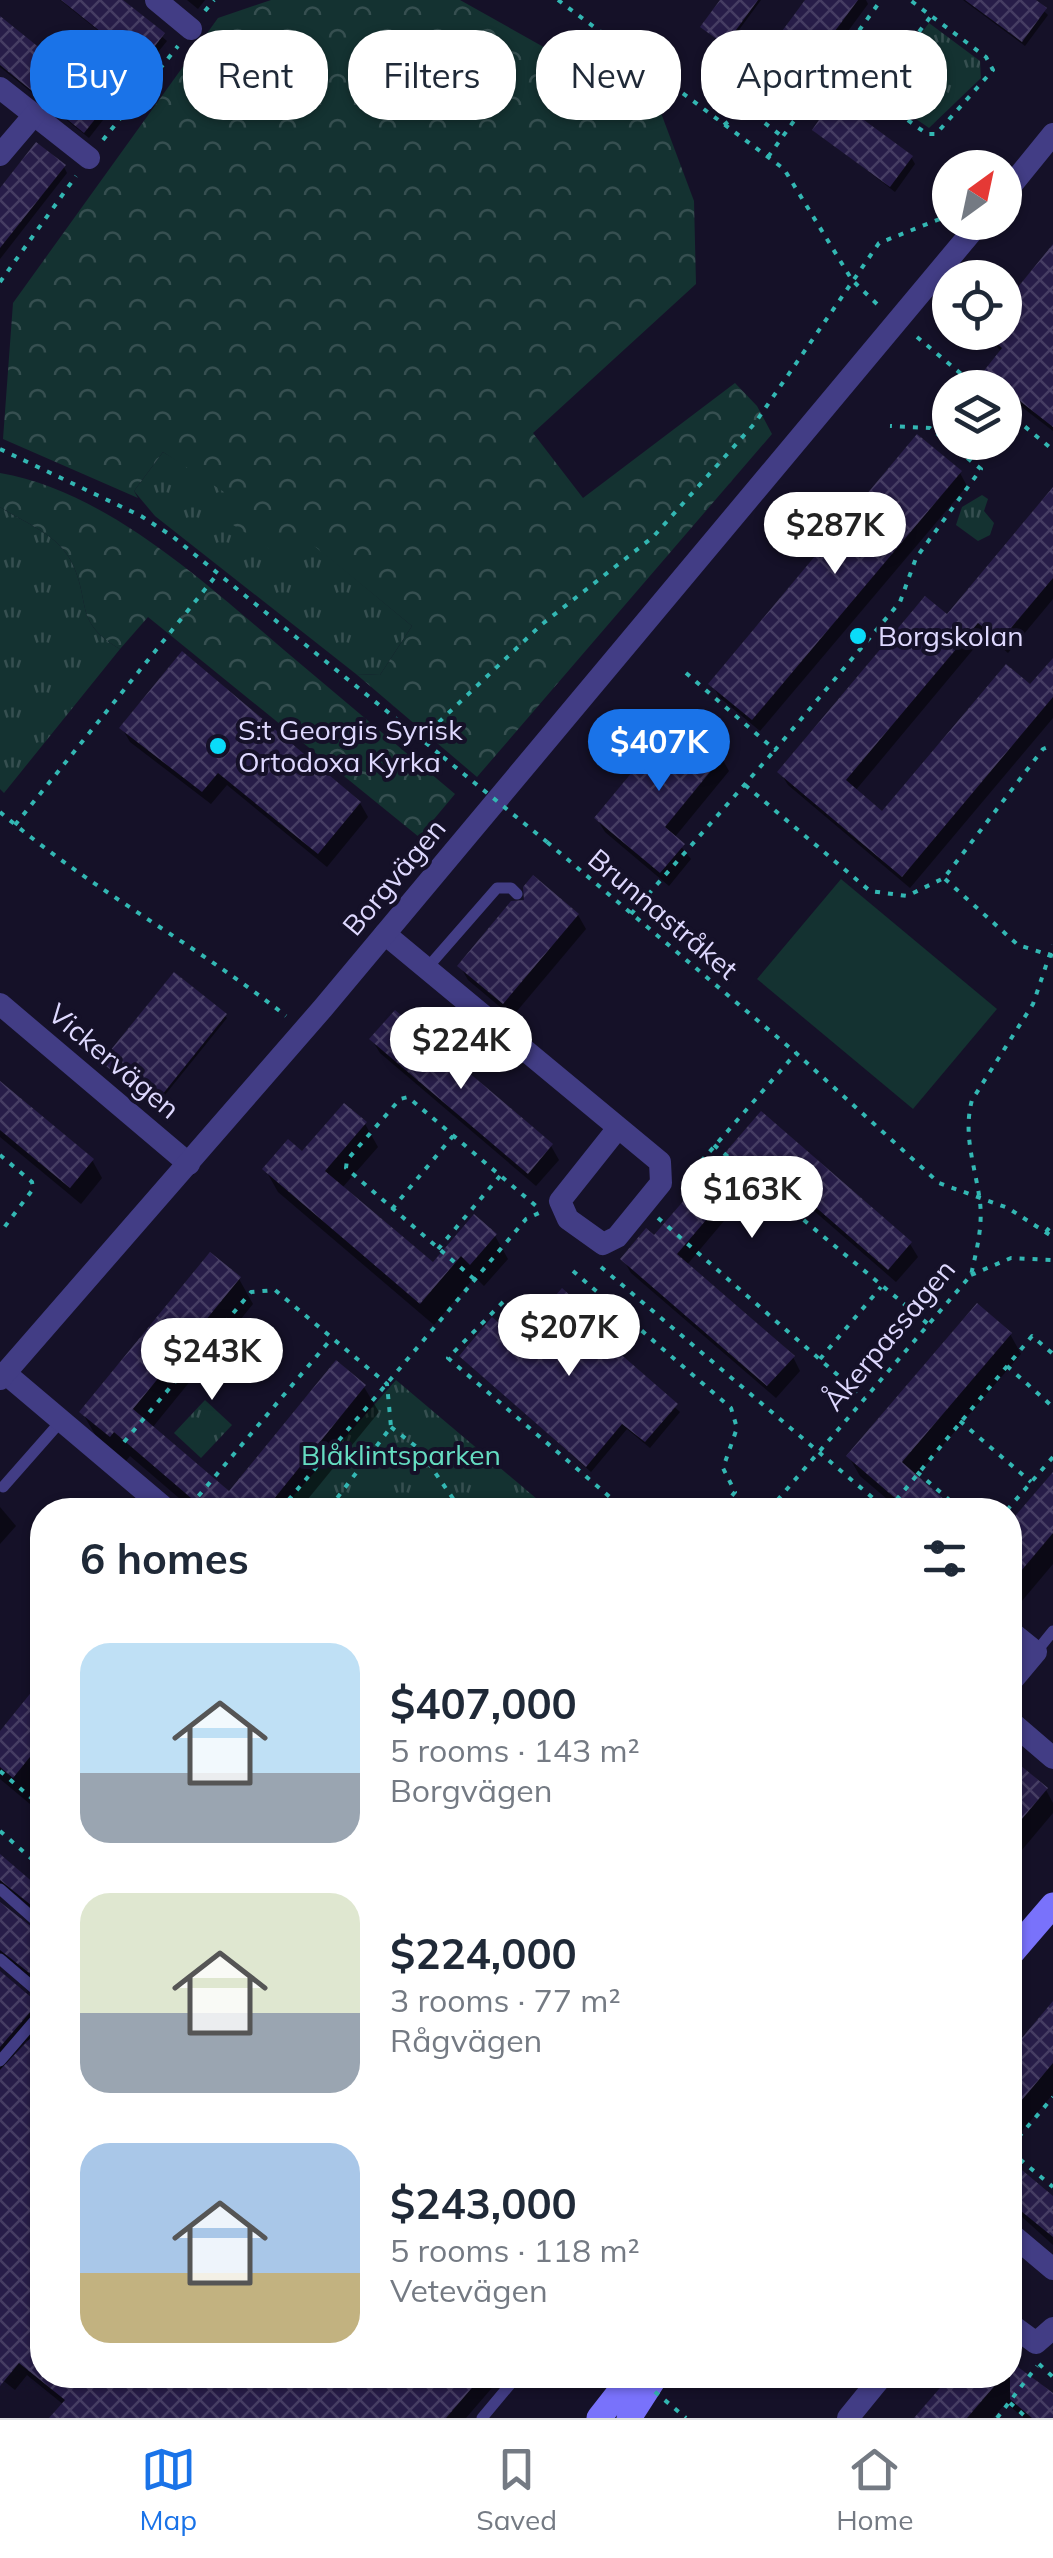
<!DOCTYPE html>
<meta charset="utf-8">
<style>
body{margin:0;font-family:Mulish,sans-serif;background:#f6f6f7;color:#1f2937;height:100vh;display:flex;flex-direction:column;font-size:38px;white-space:nowrap}
*{box-sizing:border-box;margin:0}
p{font-size:32px;color:#747a83}
.icon{flex:none;width:55px;height:55px;fill:none;stroke:currentColor;stroke-width:2;stroke-linecap:round;stroke-linejoin:round}
.map{position:relative;flex:1;overflow:hidden}
.drawer{position:absolute;left:30px;top:1498px;width:992px;height:890px;display:flex;flex-direction:column;background:#fff;border-radius:40px;box-shadow:0 2px 8px #0004}
.drawer>*{flex:none}
.hud{position:absolute;left:30px;top:30px;width:995px;height:90px;display:flex;gap:20px}
.needle{width:65px;rotate:33deg}
.fabs{position:absolute;left:932px;top:150px;display:grid;gap:20px}
.fabs a{display:grid;place-items:center;width:90px;height:90px;border-radius:50%;background:#fff;box-shadow:0 2px 8px #0004;font-size:50px}
.price{position:absolute;translate:-50% -85px;padding:0 22px;border-radius:35px;background:#fff;color:#222;font-size:32px;line-height:65px;filter:drop-shadow(0 2px 5px #0008)}
.price::after{content:'';position:absolute;left:50%;top:60px;width:30px;height:22px;margin-left:-15px;background:inherit;clip-path:polygon(0 0,100% 0,50% 100%)}
.price.selected{background:#1a73e8;color:#fff}
ul{padding:0;list-style:none}
li{display:flex;align-items:center;gap:30px;height:250px;padding:0 50px}
li span{display:grid;place-items:center;flex:none;width:280px;height:200px;border-radius:30px;color:#555}
li>.icon{margin-inline-start:auto}
span .icon{width:120px;height:120px;fill:#fffc;stroke-width:1}
li b{font-size:42px}
h2{display:flex;justify-content:space-between;align-items:center;height:120px;padding:0 50px;font-size:42px}
.tag{padding:0 35px;border-radius:40px;background:#fff;box-shadow:0 2px 8px #0004;font-size:35px;line-height:90px}
.tag.selected{background:#1a73e8;color:#fff}
.tab-bar{display:flex;justify-content:space-around;align-items:center;height:140px;border-top:2px solid #e0e1e3;background:#fff;font-size:28px;color:#747a83}
.tab-bar a{display:grid;justify-items:center;gap:5px}
.tab-bar .selected{color:#1a73e8}
.map>svg:first-child{display:block}
.grass{fill:url(#grass-tufts)}
.forest{fill:url(#forest-crowns)}
.garden{fill:#143231}
.shadow{fill:#0007}
.building{fill:url(#building-cross-hatch)}
.lines{fill:none;stroke-linecap:round;stroke-linejoin:round}
.path{stroke:#33b7b3;stroke-width:4;stroke-dasharray:5 8;stroke-linecap:butt}
.lane{stroke:#423d85;stroke-width:11}
.street{stroke:#423d85;stroke-width:22}
.secondary{stroke:#7972fb;stroke-width:25}
.path-bridge{stroke:#33b7b3;stroke-width:4;stroke-dasharray:5 8;stroke-linecap:butt}
.poi-dot{fill:#0adbf9;stroke:#151128;stroke-width:4}
.labels{text-anchor:middle;stroke-width:8;stroke-linejoin:round;paint-order:stroke}
.poi-label{font-size:28px;fill:#ded8fe;stroke:#151128;text-anchor:start}
.street-label{font-size:28px;fill:#ded8fe;stroke:#151128}
.park-label{font-size:28px;fill:#65ddc2;stroke:#151128}
</style>
<div class="map">
<svg width="1053" height="2418" viewBox="0 0 1053 2418">
<defs>
<pattern id="grass-tufts" width="24" height="20" patternUnits="userSpaceOnUse" patternTransform="scale(2.5)"><rect width="24" height="20" fill="#143231"/><path d="M3 7l-1-3M5 7V3M7 7l1-3M15 17l-1-3M17 17v-4M19 17l1-3" fill="none" stroke="#364f50"/></pattern>
<pattern id="forest-crowns" width="20" height="18" patternUnits="userSpaceOnUse" patternTransform="scale(2.5)"><rect width="20" height="18" fill="#143231"/><path d="M2 6a3 3 0 1 1 6 0M12 15a3 3 0 1 1 6 0" fill="none" stroke="#364f50"/></pattern>
<pattern id="building-cross-hatch" width="8" height="8" patternUnits="userSpaceOnUse" patternTransform="scale(2.5)"><rect width="8" height="8" fill="#271d48"/><path d="M0 0l8 8M0 8l8-8" fill="none" stroke="#463d63"/></pattern>
</defs>
<rect width="100%" height="100%" fill="#151128"/>
<g class="grass">
<polygon points="929,23 980,61 981,78 929,128 877,92"/>
<polygon points="163,452 307,539 412,626 380,675 356,674 155,516 134,491"/>
<polygon points="982,495 988,499 984,511 994,523 990,535 978,541 956,525 962,507"/>
<path d="M 0,507 C 26,524 59,534 73,565 C 91,605 74,622 120,649 L 4,793 L 0,789 Z"/>
<polygon points="396,1380 550,1510 281,1510"/>
<polygon points="205,1400 232,1425 201,1458 174,1433"/>
</g>
<g class="forest">
<polygon points="271,0 460,0 661,113 694,201 696,284 533,433 583,498 735,383 757,406 772,434 477,777 356,674 380,675 412,626 307,540 276,553 227,521 224,492 163,452 134,491 138,498 3,439 13,303 218,18"/>
<path d="M 0,473 C 106,491 205,583 284,650 C 341,698 398,746 455,794 L 419,837 L 148,617 L 120,649 C 74,622 91,605 73,565 C 59,534 26,524 0,507 Z"/>
</g>
<polygon class="garden" points="841,879 997,1009 913,1109 757,979"/>
<g class="shadow">
<polygon points="60,0 119,0 167,41 145,68"/>
<polygon points="187,0 205,0 198,9"/>
<polygon points="723,0 761,0 727,46 705,29"/>
<polygon points="808,0 866,0 868,4 787,114 755,90 749,80"/>
<polygon points="963,0 1032,0 1048,15 1025,46"/>
<polygon points="0,19 106,105 110,111 89,138 0,67"/>
<polygon points="815,130 911,157 915,164 895,192"/>
<polygon points="64,167 67,173 0,259 0,192"/>
<polygon points="1053,265 1053,431 1005,394 1005,388 994,386 986,372 1002,353 986,332 1005,332 1005,307"/>
<polygon points="960,473 967,486 760,731 719,697 712,684"/>
<polygon points="1053,500 1053,599 1008,653 986,634 855,791 882,814 1031,688 1053,662 1053,718 910,888 788,785 780,772 947,618"/>
<polygon points="122,728 360,803 368,817 327,867 227,785 211,804 130,742"/>
<polygon points="721,757 729,771 674,838 691,859 669,886 605,832 597,819"/>
<polygon points="578,915 586,929 512,1017 468,980 460,966"/>
<polygon points="174,975 227,1018 156,1106 105,1064"/>
<polygon points="372,1040 551,1146 559,1160 536,1186 380,1053"/>
<polygon points="0,1085 92,1160 102,1178 81,1204 0,1137"/>
<polygon points="761,1114 910,1244 918,1257 896,1282 767,1170 686,1266 793,1357 800,1371 776,1398 631,1273 623,1259 654,1239"/>
<polygon points="365,1124 378,1147 342,1188 433,1265 495,1236 508,1259 484,1286 475,1277 434,1325 278,1192 265,1169"/>
<polygon points="239,1279 253,1304 152,1428 229,1495 364,1387 379,1412 299,1510 193,1510 130,1456 126,1461 97,1438 82,1412"/>
<polygon points="591,1317 595,1324 590,1331 680,1412 650,1448 627,1429 591,1472 462,1357"/>
<polygon points="1010,1334 1021,1354 915,1478 952,1510 900,1510 860,1476 849,1457"/>
<polygon points="1053,1475 1053,1564 1016,1608 1010,1604 1010,1526"/>
<polygon points="0,1507 16,1526 0,1544"/>
<polygon points="42,1683 42,1788 30,1804 0,1779 0,1735"/>
<polygon points="1010,1759 1046,1790 1053,1803 1053,1813 1010,1864"/>
<polygon points="0,1857 42,1893 42,1918 16,1895 0,1895 0,1904"/>
<polygon points="0,1905 35,1936 42,1935 42,1989 10,1962 0,1967"/>
<polygon points="0,1974 42,2016 42,2375 503,2375 466,2418 53,2418 64,2405 27,2375 15,2390 0,2378 0,2071 30,2042 27,2040 0,2070"/>
<polygon points="1053,2005 1053,2094 1010,2145 1010,2056"/>
<polygon points="1010,2163 1053,2199 1053,2245 1010,2206"/>
<polygon points="1010,2363 1053,2400 1053,2418 1024,2418 1006,2403 993,2418 917,2418 954,2375 1010,2375"/>
</g>
<g class="building">
<polygon points="61,0 123,0 165,33 141,64"/>
<polygon points="720,0 758,0 725,45 700,27"/>
<polygon points="805,0 858,0 780,105 746,80"/>
<polygon points="965,0 1036,0 1047,8 1022,42"/>
<polygon points="0,16 108,103 84,133 0,65"/>
<polygon points="834,98 913,156 890,187 812,130"/>
<polygon points="36,142 66,165 0,248 0,188"/>
<polygon points="1053,244 1053,427 983,372 1002,348 984,332 1005,332 1005,303"/>
<polygon points="917,434 962,471 752,720 708,684"/>
<polygon points="1053,487 1053,578 1000,641 978,623 846,780 882,811 1006,664 1030,684 1053,658 1053,697 902,877 777,772 925,596 947,614"/>
<polygon points="182,651 361,802 318,854 218,773 202,792 119,728"/>
<polygon points="677,718 723,756 665,827 685,844 660,873 594,818"/>
<polygon points="533,875 579,914 503,1004 457,966 511,901 524,900 523,887"/>
<polygon points="174,972 227,1014 154,1105 101,1062"/>
<polygon points="395,1010 553,1144 528,1174 369,1039"/>
<polygon points="0,1081 94,1159 70,1188 0,1130"/>
<polygon points="344,1103 367,1122 325,1171 433,1262 474,1214 497,1234 470,1265 461,1256 420,1304 262,1169 288,1139 302,1151"/>
<polygon points="761,1111 912,1242 888,1270 759,1158 677,1254 795,1356 767,1386 620,1259 646,1228 654,1235"/>
<polygon points="210,1252 241,1277 133,1409 229,1491 336,1360 366,1385 265,1510 205,1510 114,1432 110,1437 79,1412"/>
<polygon points="562,1288 593,1316 586,1324 678,1404 645,1442 622,1424 586,1467 459,1356 492,1317 518,1339"/>
<polygon points="977,1303 1012,1333 902,1462 956,1510 909,1510 846,1456"/>
<polygon points="1053,1472 1053,1533 1010,1584 1010,1522"/>
<polygon points="42,1679 42,1742 13,1778 0,1767 0,1731"/>
<polygon points="1020,1765 1048,1788 1010,1833 1010,1776"/>
<polygon points="0,1854 42,1890 42,1914 0,1880"/>
<polygon points="0,1902 42,1935 42,1983 0,1950"/>
<polygon points="0,1971 38,2003 0,2047"/>
<polygon points="1053,2001 1053,2063 1010,2114 1010,2052"/>
<polygon points="42,2026 42,2375 483,2375 446,2418 49,2418 65,2400 19,2363 0,2386 0,2070"/>
<polygon points="1010,2160 1053,2196 1053,2237 1010,2202"/>
<polygon points="1010,2361 1053,2393 1053,2418 1032,2418 1010,2399"/>
<polygon points="951,2375 1004,2375 967,2418 914,2418"/>
</g>
<g class="lines">
<g class="path">
<polyline points="558,0 784,169 852,280 879,306"/>
<polyline points="205,11 214,0"/>
<polyline points="834,67 927,134 936,134 993,70 986,57 910,0"/>
<polyline points="872,94 931,16"/>
<polyline points="724,125 745,108 783,137"/>
<polyline points="103,140 178,46"/>
<polyline points="768,157 881,0"/>
<polyline points="0,282 76,176"/>
<polyline points="917,337 978,388"/>
<polyline points="1005,410 1053,450"/>
<polyline points="0,449 141,516 172,536 443,757"/>
<polyline points="686,673 775,750 900,602 916,558 981,469 930,428 890,426"/>
<polyline points="420,740 541,625 653,537 755,423 879,243 950,215"/>
<polyline points="745,785 870,891 907,896 944,878 1043,749 1053,745"/>
<path d="M 0,812 C 90,889 194,943 286,1016"/>
<polyline points="15,825 219,572"/>
<polyline points="547,842 796,1053 939,1183 1008,1208 1053,1237"/>
<polyline points="945,879 1018,945 1053,956"/>
<polyline points="631,914 775,750"/>
<polyline points="714,1145 928,1324"/>
<polyline points="0,1155 32,1182 33,1189 0,1233"/>
<polyline points="684,1181 796,1053"/>
<polyline points="392,1209 453,1136"/>
<polyline points="658,1218 864,1398"/>
<polyline points="1046,1232 1053,1223"/>
<polyline points="438,1249 500,1176"/>
<polyline points="601,1267 887,1510"/>
<polyline points="573,1271 731,1408 737,1428 723,1468 735,1492 720,1510"/>
<polyline points="971,1275 1011,1258 1053,1260"/>
<polyline points="474,1279 346,1168 347,1160 400,1099 408,1097 536,1206"/>
<polyline points="503,1302 448,1358 625,1510"/>
<polyline points="820,1359 881,1287"/>
<polyline points="1007,1366 1053,1407"/>
<polyline points="960,1421 1031,1482"/>
<polyline points="391,1427 418,1448 461,1510"/>
<polyline points="124,1442 251,1292 275,1290 387,1384 391,1427 328,1510"/>
<polyline points="917,1472 961,1510"/>
<polyline points="190,1506 332,1338"/>
<polyline points="280,1510 526,1219 539,1213"/>
<path d="M 769,1510 L 971,1275 C 977,1248 984,1223 979,1195 C 974,1163 963,1133 972,1100 L 1033,1004 L 1053,945"/>
<polyline points="888,1510 1032,1336 1053,1354"/>
<polyline points="1007,1510 1053,1457"/>
<polyline points="0,1771 42,1807"/>
<polyline points="0,1831 42,1868"/>
<polyline points="1010,2147 1053,2097"/>
<polyline points="1010,2151 1053,2187"/>
<polyline points="1039,2364 1053,2377"/>
<polyline points="1010,2403 1027,2418"/>
<polyline points="997,2418 1037,2366"/>
</g>
<g class="lane">
<polyline points="428,967 497,888 511,888 517,894"/>
<polyline points="3,1487 62,1420"/>
<polyline points="1036,1652 1053,1631"/>
<polyline points="0,1889 42,1926"/>
<polyline points="0,1959 42,1995"/>
<polyline points="0,2061 42,2012"/>
<polyline points="482,2418 518,2375"/>
</g>
<g class="street">
<polyline points="156,0 191,29"/>
<polyline points="0,88 89,158"/>
<polyline points="0,155 34,115"/>
<polyline points="1005,193 1053,134"/>
<polyline points="385,934 660,1162 661,1183 617,1237 603,1244 568,1219 560,1201 618,1128"/>
<polyline points="0,1004 189,1164"/>
<polyline points="5,1373 167,1510"/>
<polyline points="0,1379 323,1008 980,222"/>
<polyline points="1010,1631 1036,1652 1010,1683"/>
<polyline points="1010,1721 1053,1758"/>
<polyline points="1010,2233 1053,2269"/>
<polyline points="1010,2324 1036,2343 1053,2328"/>
<polyline points="848,2418 883,2375"/>
</g>
<g class="secondary">
<polyline points="1010,1955 1053,1905"/>
<polyline points="599,2418 617,2395 651,2375"/>
<polyline points="629,2418 656,2376"/>
</g>
<g class="path-bridge">
<polyline points="443,757 547,842"/>
<polyline points="635,2375 686,2418"/>
</g>
</g>
<g class="poi-dot">
<circle cx="858" cy="636" r="10"/>
<circle cx="218" cy="746" r="10"/>
</g>
<g class="labels">
<g class="poi-label">
<text x="878" y="646">Borgskolan</text>
<text x="238" y="740">S:t Georgis Syrisk<tspan x="238" dy="32">Ortodoxa Kyrka</tspan></text>
</g>
<g class="street-label">
<text transform="translate(394 877) rotate(-50)" y="10">Borgvägen</text>
<text transform="translate(663 914) rotate(40)" y="10">Brunnastråket</text>
<text transform="translate(114 1061) rotate(40)" y="10">Vickervägen</text>
<text transform="translate(889 1335) rotate(-50)" y="10">Åkerpassagen</text>
</g>
<g class="park-label">
<text x="401" y="1465">Blåklintsparken</text>
</g>
</g>
</svg>
<div class="fabs">
<a><svg class="needle" viewBox="-14 -14 28 28"><path d="M0-13l5 13h-10z" fill="#e53935"/><path d="M0 13l5-13h-10z" fill="#747a83"/></svg></a>
<a><svg class="icon" aria-label="locate" viewBox="0 0 24 24"><circle cx="12" cy="12" r="6"/><path d="M12 2v4M12 18v4M2 12h4M18 12h4"/></svg></a>
<a><svg class="icon" aria-label="layers" viewBox="0 0 24 24"><path d="M12 4l9 5-9 5-9-5zM3 14l9 5 9-5"/></svg></a>
</div>
<b class="price" style="left:835px;top:577px">$287K</b>
<b class="price selected" style="left:659px;top:794px">$407K</b>
<b class="price" style="left:461px;top:1092px">$224K</b>
<b class="price" style="left:752px;top:1241px">$163K</b>
<b class="price" style="left:569px;top:1379px">$207K</b>
<b class="price" style="left:212px;top:1403px">$243K</b>
<div class="hud">
<a class="tag selected">Buy</a>
<a class="tag">Rent</a>
<a class="tag">Filters</a>
<a class="tag">New</a>
<a class="tag">Apartment</a>
</div>
<section class="drawer">
<h2>6 homes<svg class="icon" aria-label="filters" viewBox="0 0 24 24"><path d="M4 7h16M4 17h16"/><circle cx="9" cy="7" r="2"/><circle cx="15" cy="17" r="2"/></svg></h2>
<ul>
<li><span style="background:linear-gradient(#bfe0f5 65%,#9aa5b1 0)"><svg class="icon" aria-label="home" viewBox="0 0 24 24"><path d="M3 11l9-7 9 7M6 9v11h12V9"/></svg></span><div><b>$407,000</b><p>5 rooms · 143 m²</p><p>Borgvägen</p></div></li>
<li><span style="background:linear-gradient(#dfe7d0 60%,#9aa5b1 0)"><svg class="icon" aria-label="home" viewBox="0 0 24 24"><path d="M3 11l9-7 9 7M6 9v11h12V9"/></svg></span><div><b>$224,000</b><p>3 rooms · 77 m²</p><p>Rågvägen</p></div></li>
<li><span style="background:linear-gradient(#a9c7e8 65%,#c2b280 0)"><svg class="icon" aria-label="home" viewBox="0 0 24 24"><path d="M3 11l9-7 9 7M6 9v11h12V9"/></svg></span><div><b>$243,000</b><p>5 rooms · 118 m²</p><p>Vetevägen</p></div></li>
</ul>
</section>
</div>
<nav class="tab-bar">
<a class="selected"><svg class="icon" aria-label="map" viewBox="0 0 24 24"><path d="M3 6l6-2 6 2 6-2v14l-6 2-6-2-6 2zM9 4v14M15 6v14"/></svg>Map</a>
<a><svg class="icon" aria-label="saved" viewBox="0 0 24 24"><path d="M7 4h10v16l-5-4-5 4z"/></svg>Saved</a>
<a><svg class="icon" aria-label="home" viewBox="0 0 24 24"><path d="M3 11l9-7 9 7M6 9v11h12V9"/></svg>Home</a>
</nav>
